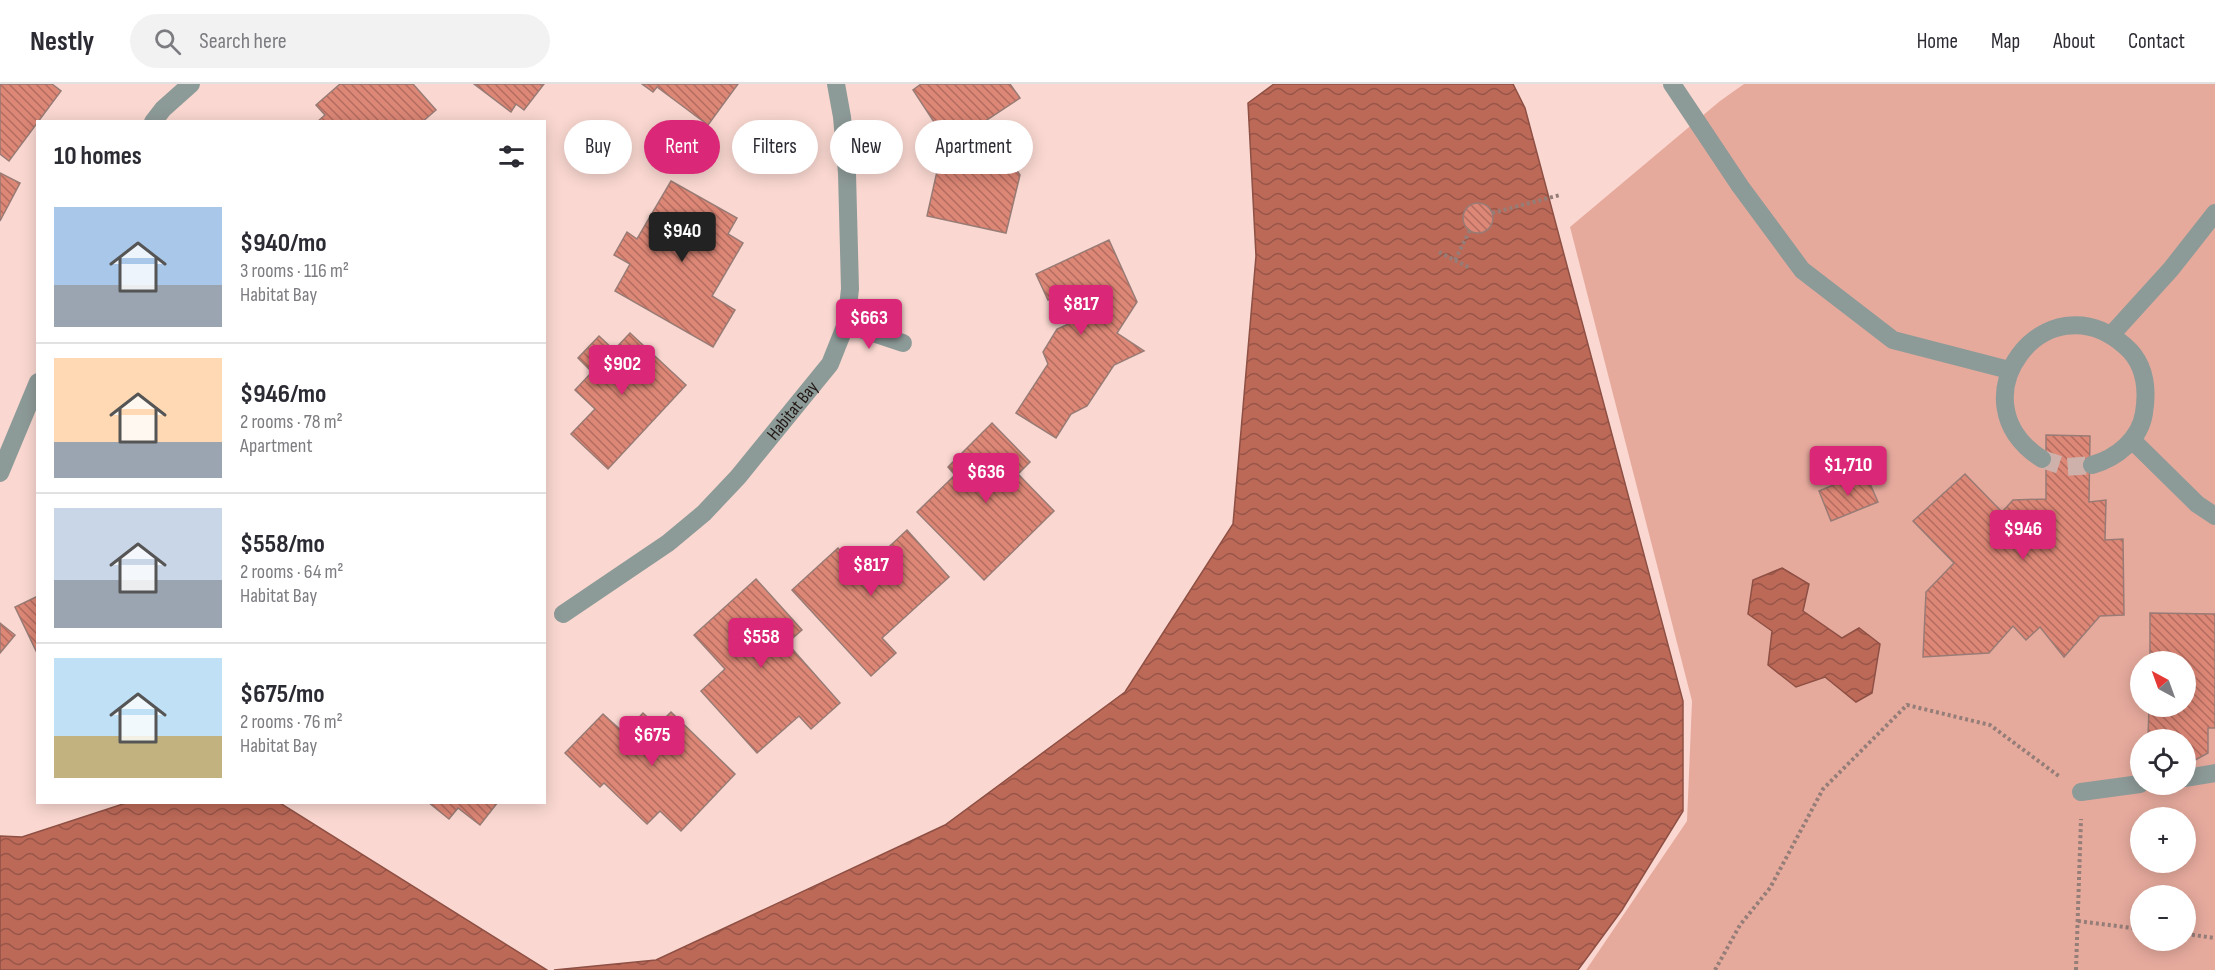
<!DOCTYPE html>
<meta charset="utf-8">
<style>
body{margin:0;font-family:"Sofia Sans Condensed",sans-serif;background:#f2f2f3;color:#2b2b33;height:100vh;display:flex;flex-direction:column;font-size:22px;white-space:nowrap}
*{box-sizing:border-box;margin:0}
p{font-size:20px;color:#7c7c81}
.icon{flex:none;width:33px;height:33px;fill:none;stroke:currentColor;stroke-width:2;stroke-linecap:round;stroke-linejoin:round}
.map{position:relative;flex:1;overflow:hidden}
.drawer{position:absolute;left:36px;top:36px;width:510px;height:684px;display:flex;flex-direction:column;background:#fff;border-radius:0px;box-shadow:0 3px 15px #0003}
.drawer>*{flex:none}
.top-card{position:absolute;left:564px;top:36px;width:570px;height:54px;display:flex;gap:12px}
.needle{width:39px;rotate:319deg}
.fabs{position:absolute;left:2130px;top:567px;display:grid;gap:12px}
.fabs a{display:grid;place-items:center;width:66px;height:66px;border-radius:50%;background:#fff;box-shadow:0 3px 15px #0003;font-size:30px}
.price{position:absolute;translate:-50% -51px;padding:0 14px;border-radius:6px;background:#db2777;color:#fff;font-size:20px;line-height:39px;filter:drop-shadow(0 2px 3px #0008)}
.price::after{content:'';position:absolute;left:50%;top:36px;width:18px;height:14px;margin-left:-9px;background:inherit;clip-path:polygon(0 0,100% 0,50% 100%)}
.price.active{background:#222;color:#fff}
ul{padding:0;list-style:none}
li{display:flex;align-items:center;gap:18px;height:150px;padding:0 18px}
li+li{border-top:2px solid #e1e1e2}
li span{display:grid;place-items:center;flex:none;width:168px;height:120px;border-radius:0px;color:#555}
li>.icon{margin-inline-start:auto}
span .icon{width:72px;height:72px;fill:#fffc;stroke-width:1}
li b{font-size:26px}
h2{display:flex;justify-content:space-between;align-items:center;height:72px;padding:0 18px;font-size:26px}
.pill{padding:0 21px;border-radius:27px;background:#fff;box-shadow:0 3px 15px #0003;font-size:21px;line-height:54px}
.pill.active{background:#db2777;color:#fff}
header{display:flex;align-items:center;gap:36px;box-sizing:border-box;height:84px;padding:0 30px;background:#fff;border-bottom:2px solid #e1e1e2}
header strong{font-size:28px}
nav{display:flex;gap:33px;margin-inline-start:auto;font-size:21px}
.search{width:420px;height:54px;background:#f2f2f3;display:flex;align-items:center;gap:15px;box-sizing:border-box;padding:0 21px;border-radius:33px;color:#7c7c81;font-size:22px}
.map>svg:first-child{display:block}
.green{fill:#e6aa9d;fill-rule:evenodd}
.water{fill:url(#water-waves);stroke:#8e5044;stroke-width:1.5}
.building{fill:url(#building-back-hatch);stroke:#997b75;stroke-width:1.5}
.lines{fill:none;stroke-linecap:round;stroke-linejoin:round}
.minor-tunnel{stroke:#cfb1ab;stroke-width:18;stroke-dasharray:18 9;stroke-linecap:butt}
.path{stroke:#957d78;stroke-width:4;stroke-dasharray:3 3;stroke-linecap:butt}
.minor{stroke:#8d9b98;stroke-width:18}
.labels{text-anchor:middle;stroke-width:4.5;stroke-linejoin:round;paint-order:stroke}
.street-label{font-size:18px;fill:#221714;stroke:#fde9e5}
</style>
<header>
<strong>Nestly</strong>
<div class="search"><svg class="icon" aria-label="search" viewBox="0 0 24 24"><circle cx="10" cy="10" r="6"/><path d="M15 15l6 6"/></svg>Search here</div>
<nav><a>Home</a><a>Map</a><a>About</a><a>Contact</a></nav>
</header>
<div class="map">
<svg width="2215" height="886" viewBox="0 0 2215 886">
<defs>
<pattern id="water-waves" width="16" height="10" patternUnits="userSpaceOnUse" patternTransform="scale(1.5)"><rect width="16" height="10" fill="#bc6958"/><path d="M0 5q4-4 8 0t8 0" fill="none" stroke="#985548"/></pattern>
<pattern id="building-back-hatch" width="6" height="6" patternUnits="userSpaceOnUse" patternTransform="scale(1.5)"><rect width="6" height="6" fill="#dd8776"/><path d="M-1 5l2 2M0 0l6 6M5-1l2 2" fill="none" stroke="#b36d60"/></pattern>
</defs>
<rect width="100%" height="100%" fill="#fad8d1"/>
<path class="green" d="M 1744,0 L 2215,0 L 2215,886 L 1586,886 L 1687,737 L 1692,617 L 1570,143 L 1720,17 ZM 2140,578 L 2186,578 L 2186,622 L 2140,622 ZM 2140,656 L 2186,656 L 2186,700 L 2140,700 ZM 2140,734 L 2186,734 L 2186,778 L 2140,778 ZM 2140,812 L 2186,812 L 2186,856 L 2140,856 Z"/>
<g class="water">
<polygon points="1274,0 1513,0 1525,24 1683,617 1683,727 1622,826 1578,886 554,886 656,876 945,741 1125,608 1233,440 1256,172 1248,19"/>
<polygon points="1782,484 1809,500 1803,527 1842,554 1859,544 1880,560 1872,609 1856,618 1825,593 1796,603 1768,581 1772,547 1748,530 1753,496"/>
<polygon points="126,719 280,719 547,886 0,886 0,752 22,753"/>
</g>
<g class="building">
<polygon points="0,0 52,0 61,7 9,77 0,70"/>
<polygon points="340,0 413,0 436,26 422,38 317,38 325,31 316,21"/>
<polygon points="474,0 544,0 524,26 516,20 511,28"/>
<polygon points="642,0 738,0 708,41 657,3 653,8"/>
<polygon points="921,0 1010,0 1020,14 978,42 1013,50 1008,74 1020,91 1006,149 927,132 947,43 936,41 913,6"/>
<polygon points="0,89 20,99 0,137"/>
<polygon points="671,97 737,134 728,150 743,159 712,212 735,226 713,263 615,207 630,180 614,171 627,148 637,155"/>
<circle cx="1478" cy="134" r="15"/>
<polygon points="1109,156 1137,218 1117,249 1144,267 1114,281 1087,322 1071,330 1056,354 1016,329 1048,280 1043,268 1057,245 1073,238 1060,210 1048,216 1036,190"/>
<polygon points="630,249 686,301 608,385 571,350 595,325 575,306 592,288 578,274 599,252 614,266"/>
<polygon points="992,339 1030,378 1018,390 1054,427 984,496 917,428 955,391 948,383"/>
<polygon points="2046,351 2090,352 2089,418 2106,416 2105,456 2123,455 2124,531 2100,532 2064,573 2040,543 2026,556 2013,542 1989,569 1923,573 1926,508 1954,479 1913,437 1965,390 2002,428 2013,416 2046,415"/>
<polygon points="1865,388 1878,418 1831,437 1819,407"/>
<polygon points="907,446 949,493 882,554 896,569 871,592 792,506 838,464 861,489"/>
<polygon points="756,495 802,546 787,559 840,619 811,645 799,632 757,669 701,607 725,585 694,551"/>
<polygon points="38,512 38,571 15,523"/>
<polygon points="2150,529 2215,530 2215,644 2208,644 2208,669 2186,681 2186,656 2148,656 2149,622 2186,622 2186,578 2150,578"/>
<polygon points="0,539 15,551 0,569"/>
<polygon points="671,628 735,690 681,747 660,727 647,740 604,699 600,703 565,669 603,630 624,649 643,629 657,642"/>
<polygon points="428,718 498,718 480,741 458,724 449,735"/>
</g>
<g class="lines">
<polyline class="minor-tunnel" points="2042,375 2066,383 2092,381"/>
<g class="path">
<polyline points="1492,129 1560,111"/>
<polyline points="1439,168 1470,184"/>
<polyline points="1455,176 1470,146"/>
<polyline points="2078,837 2140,845"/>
<polyline points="2186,850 2215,854"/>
<polyline points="1715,886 1740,841 1770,804 1823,705 1907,621 1990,641 2060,693"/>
<polyline points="2076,886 2081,735"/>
</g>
<g class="minor">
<polyline points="1672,0 1740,102 1802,186 1893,256 2009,286"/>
<polyline points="153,38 163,25 191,0"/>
<polyline points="846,240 903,259"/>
<polyline points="2112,250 2171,185 2215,129"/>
<polyline points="2132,356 2197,420 2215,432"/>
<path d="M 2042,375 C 1951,317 2046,192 2125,262 C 2145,279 2148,304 2144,329 C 2140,355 2117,374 2092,381"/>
<polyline points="0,389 38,298"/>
<path id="s1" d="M 563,530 L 668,459 L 704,429 L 738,393 L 830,280 L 846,240 L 850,205 L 847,89 L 842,33 L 836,0"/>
<polyline points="2186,694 2215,689"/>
<polyline points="2081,708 2140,700"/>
</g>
</g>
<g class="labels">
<g class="street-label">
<text dy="6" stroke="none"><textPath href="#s1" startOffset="309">Habitat Bay</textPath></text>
</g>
</g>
</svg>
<div class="fabs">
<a><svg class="needle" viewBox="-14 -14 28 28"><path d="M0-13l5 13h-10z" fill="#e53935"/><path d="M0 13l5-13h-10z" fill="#7c7c81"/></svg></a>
<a><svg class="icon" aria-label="locate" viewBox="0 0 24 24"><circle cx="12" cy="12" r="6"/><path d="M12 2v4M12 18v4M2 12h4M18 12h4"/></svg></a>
<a>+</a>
<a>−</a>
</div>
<b class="price active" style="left:682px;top:179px">$940</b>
<b class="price" style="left:1081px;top:252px">$817</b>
<b class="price" style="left:869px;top:266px">$663</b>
<b class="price" style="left:622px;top:312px">$902</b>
<b class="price" style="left:1848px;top:413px">$1,710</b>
<b class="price" style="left:986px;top:420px">$636</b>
<b class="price" style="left:2023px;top:477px">$946</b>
<b class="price" style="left:871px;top:513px">$817</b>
<b class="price" style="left:761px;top:585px">$558</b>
<b class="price" style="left:652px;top:683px">$675</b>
<div class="top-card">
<a class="pill">Buy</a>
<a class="pill active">Rent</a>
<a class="pill">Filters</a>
<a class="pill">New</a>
<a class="pill">Apartment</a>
</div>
<section class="drawer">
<h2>10 homes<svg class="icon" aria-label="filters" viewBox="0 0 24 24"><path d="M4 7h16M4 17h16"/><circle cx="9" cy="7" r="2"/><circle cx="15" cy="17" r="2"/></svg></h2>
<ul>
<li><span style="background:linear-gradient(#a9c7e8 65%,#9aa5b1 0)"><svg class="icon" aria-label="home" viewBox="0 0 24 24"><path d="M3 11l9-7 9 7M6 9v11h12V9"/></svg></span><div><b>$940/mo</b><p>3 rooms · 116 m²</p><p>Habitat Bay</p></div></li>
<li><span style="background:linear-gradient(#ffd9b3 70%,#9aa5b1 0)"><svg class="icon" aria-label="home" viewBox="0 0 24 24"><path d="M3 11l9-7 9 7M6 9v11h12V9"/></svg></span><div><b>$946/mo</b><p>2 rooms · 78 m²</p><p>Apartment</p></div></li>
<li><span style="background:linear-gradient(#c9d6e8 60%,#9aa5b1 0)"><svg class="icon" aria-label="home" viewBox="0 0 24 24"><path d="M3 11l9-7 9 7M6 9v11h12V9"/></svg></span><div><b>$558/mo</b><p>2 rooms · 64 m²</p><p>Habitat Bay</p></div></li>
<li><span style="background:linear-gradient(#bfe0f5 65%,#c2b280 0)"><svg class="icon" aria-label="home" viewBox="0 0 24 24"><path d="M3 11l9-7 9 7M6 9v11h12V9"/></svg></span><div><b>$675/mo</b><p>2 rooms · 76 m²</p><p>Habitat Bay</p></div></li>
</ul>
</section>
</div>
